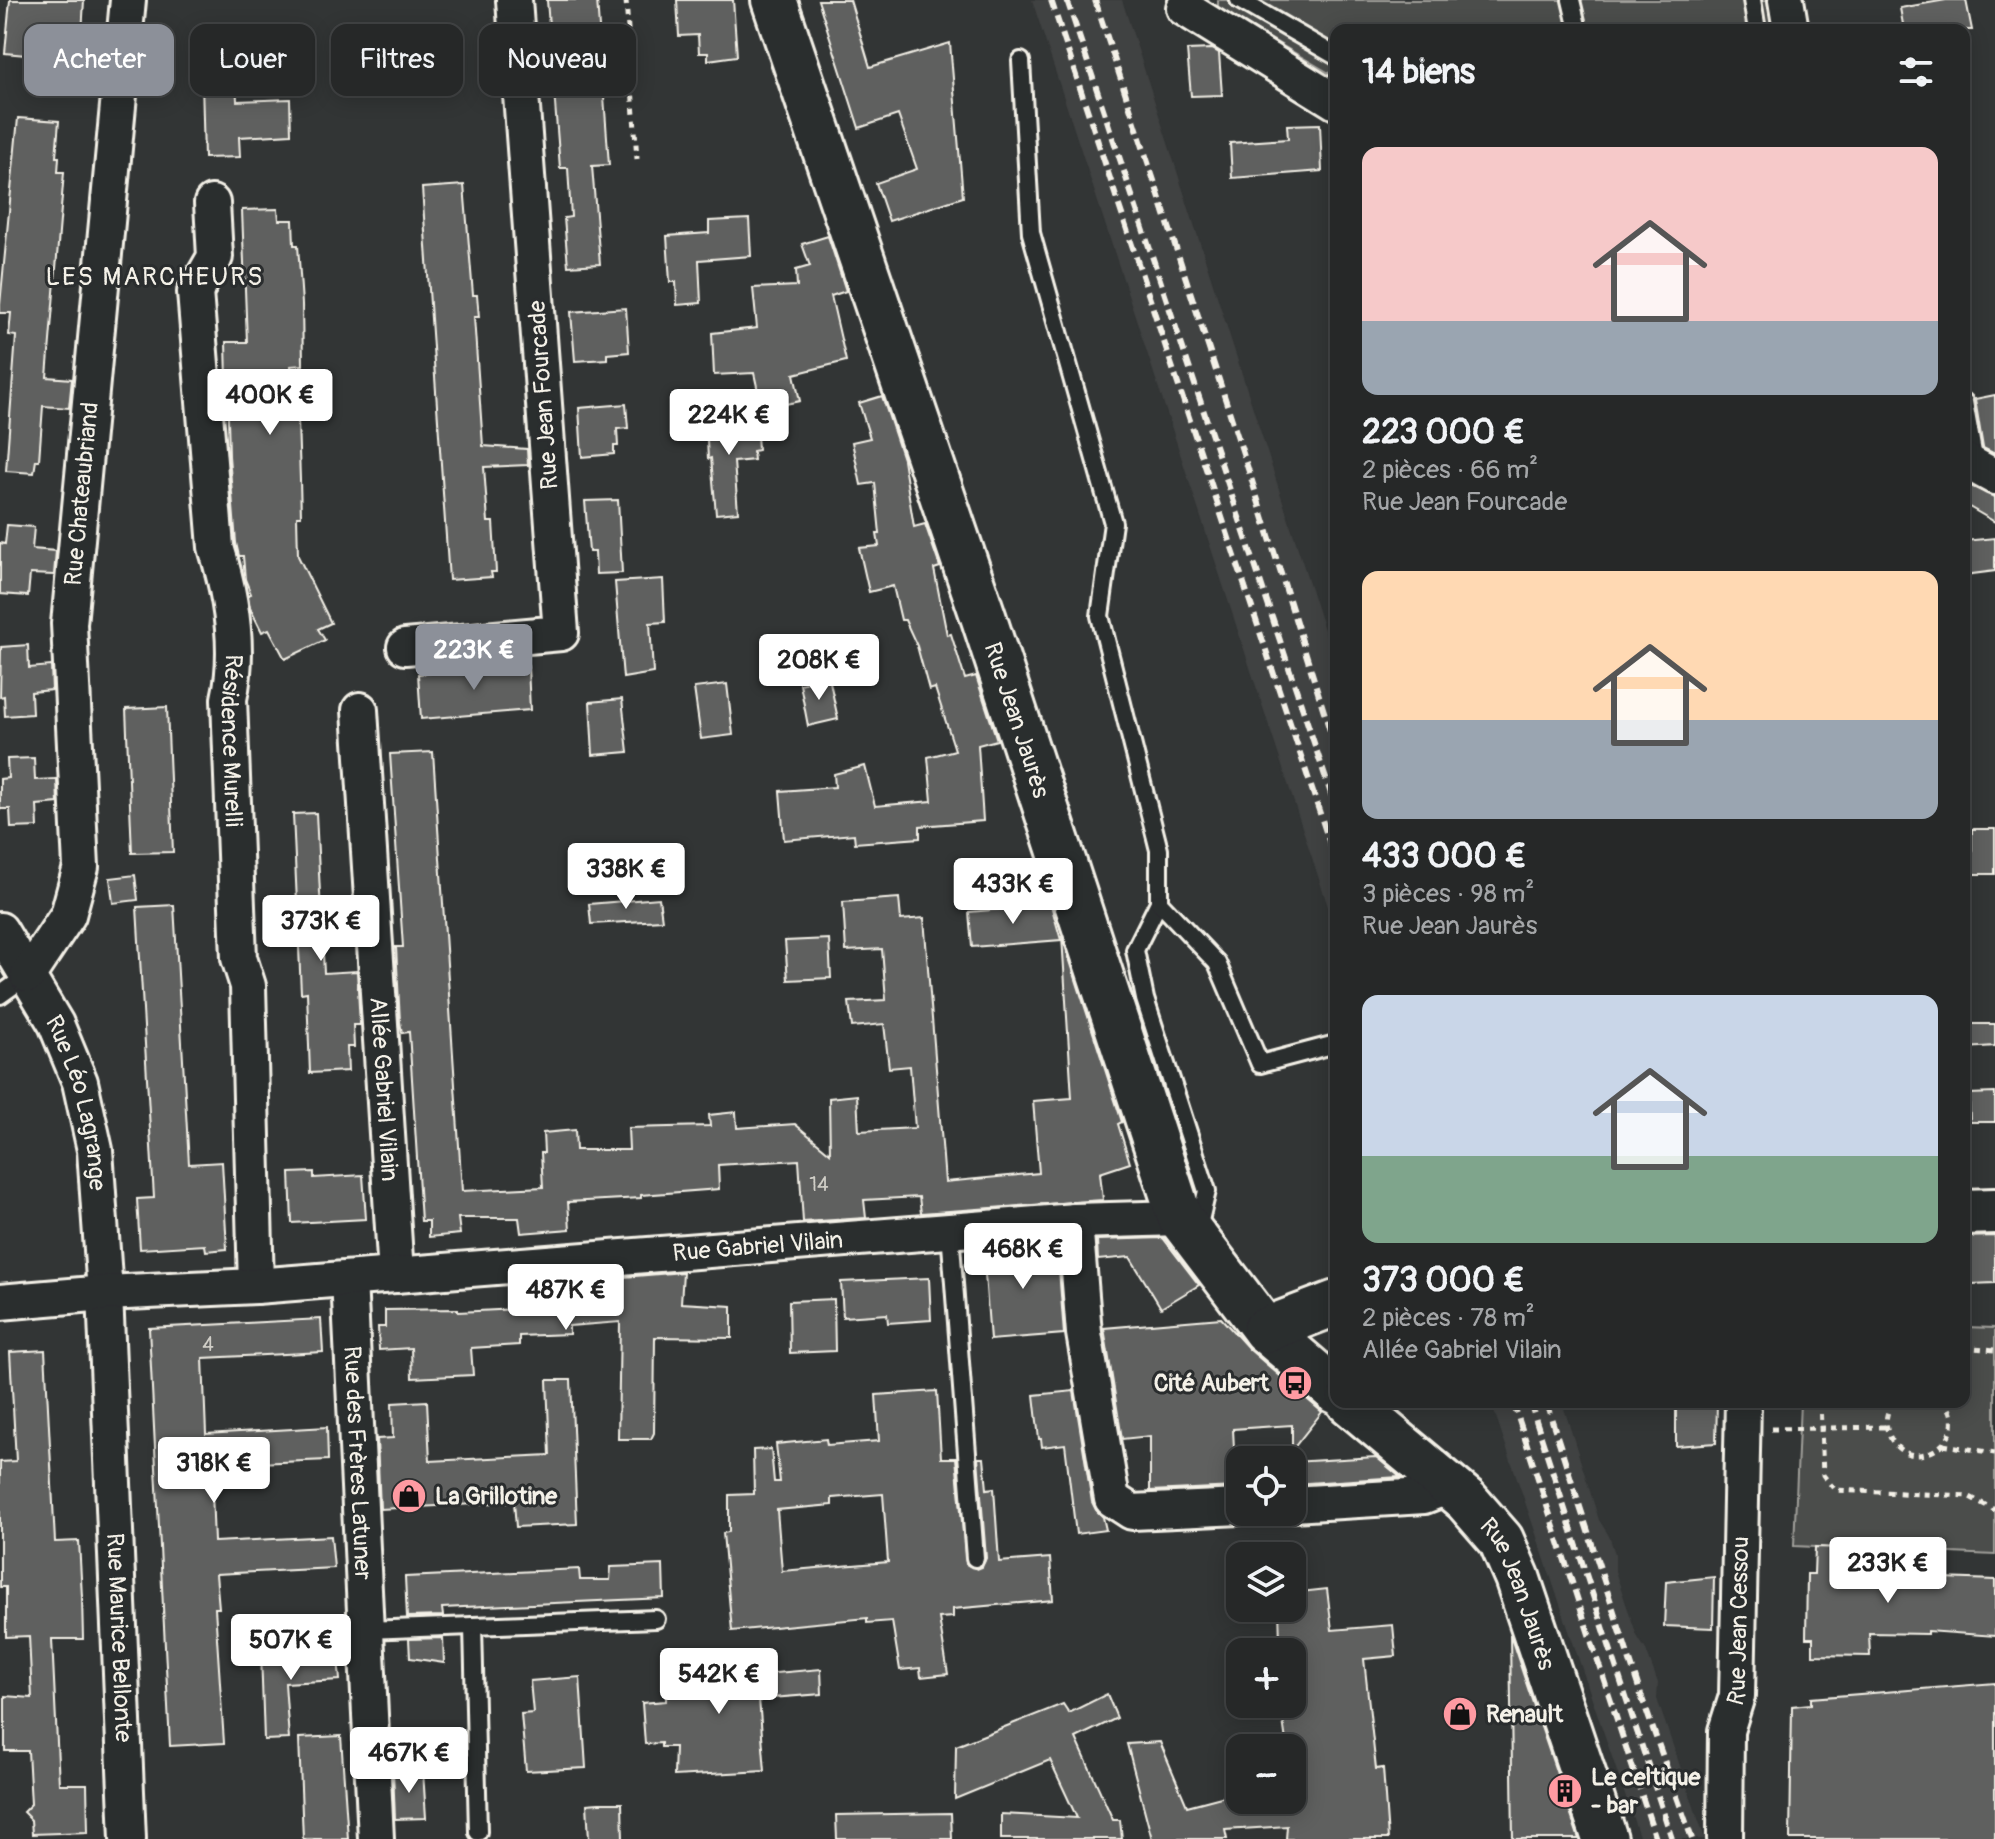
<!DOCTYPE html>
<html lang="fr">
<meta charset="utf-8">
<style>
body{margin:0;font-family:Pangolin,sans-serif;background:#2e3030;color:#f1f3f6;height:100vh;display:flex;flex-direction:column;font-size:30px;white-space:nowrap}
*{box-sizing:border-box;margin:0}
p{font-size:26px;color:#a4a6a8}
.icon{flex:none;width:44px;height:44px;fill:none;stroke:currentColor;stroke-width:2;stroke-linecap:round;stroke-linejoin:round}
.map{position:relative;flex:1;overflow:hidden}
.sheet{position:absolute;left:1330px;top:24px;width:640px;height:1384px;display:flex;flex-direction:column;background:#262828;border-radius:16px;box-shadow:0 4px 20px #0003,0 0 0 2px #424445}
.sheet>*{flex:none}
.hud{position:absolute;left:24px;top:24px;width:760px;height:72px;display:flex;gap:16px}
.tools{position:absolute;left:1226px;top:1446px;display:grid;gap:16px}
.tools a{display:grid;place-items:center;width:80px;height:80px;border-radius:16px;background:#262828;box-shadow:0 4px 20px #0003,0 0 0 2px #424445;font-size:40px}
.price{position:absolute;translate:-50% -68px;padding:0 18px;border-radius:8px;background:#fff;color:#222;font-size:26px;line-height:52px;filter:drop-shadow(0 2px 4px #0008)}
.price::after{content:'';position:absolute;left:50%;top:48px;width:24px;height:18px;margin-left:-12px;background:inherit;clip-path:polygon(0 0,100% 0,50% 100%)}
.price.on{background:#8c9099;color:#fff}
ul{padding:0;list-style:none}
li{display:grid;align-content:center;gap:16px;height:424px;padding:0 32px}
li span{display:grid;place-items:center;height:248px;border-radius:16px;color:#555}
li>.icon{margin-inline-start:auto}
span .icon{width:144px;height:144px;fill:#fffc;stroke-width:1}
li b{font-size:34px}
h2{display:flex;justify-content:space-between;align-items:center;height:96px;padding:0 32px;font-size:34px}
.pill{padding:0 28px;border-radius:16px;background:#262828;box-shadow:0 4px 20px #0003,0 0 0 2px #424445;font-size:28px;line-height:72px}
.pill.on{background:#8c9099;color:#fff}
.map>svg:first-child{display:block}
.built{fill:#404242}
.green{fill:#4b4d4c;stroke:#a09f9a;stroke-width:2}
.building{fill:#5f605f;stroke:#f4f1e8;stroke-width:2;fill-rule:evenodd}
.lines{fill:none;stroke-linecap:round;stroke-linejoin:round}
.lane-casing{stroke:#f4f1e8;stroke-width:22}
.street-casing{stroke:#f4f1e8;stroke-width:40}
.secondary-casing{stroke:#f4f1e8;stroke-width:50}
.path{stroke:#f4f1e8;stroke-width:5;stroke-dasharray:6 6;stroke-linecap:butt}
.lane{stroke:#2a2d2e;stroke-width:16}
.street{stroke:#2a2d2e;stroke-width:34}
.secondary{stroke:#2a2d2e;stroke-width:44}
.rail{stroke:#f4f1e8;stroke-width:6;stroke-dasharray:12 6;stroke-linecap:butt}
.labels{text-anchor:middle;stroke-width:6;stroke-linejoin:round;paint-order:stroke}
.number-label{font-size:20px;fill:#cfcdc6}
.street-label{font-size:24px;fill:#f4f1e8;stroke:#2a2d2e}
.poi-label{font-size:24px;font-weight:bold;fill:#f4f1e8;stroke:#2a2d2e;text-anchor:start}
.neighbourhood-label{font-size:26px;letter-spacing:2px;fill:#f4f1e8;stroke:#2a2d2e}
</style>
<div class="map">
<svg width="1995" height="1839" viewBox="0 0 1995 1839">
<rect width="100%" height="100%" fill="#323535"/>
<filter id="ink" filterUnits="userSpaceOnUse"><feTurbulence type="fractalNoise" baseFrequency=".0125" numOctaves="2"/><feDisplacementMap in="SourceGraphic" scale="16" xChannelSelector="R" yChannelSelector="G"/><feConvolveMatrix kernelMatrix="1 2 1 2 8 2 1 2 1" color-interpolation-filters="sRGB"/></filter>
<g filter="url(#ink)">
<g class="built">
<polygon points="1032,0 1122,0 1336,667 1336,931"/>
<polygon points="1491,1402 1562,1402 1599,1520 1609,1536 1615,1554 1615,1571 1637,1636 1646,1650 1658,1683 1657,1699 1705,1839 1640,1839"/>
</g>
<g class="green">
<polygon points="1218,0 1769,0 1774,30 1336,30 1336,77 1218,8"/>
<polygon points="1964,1327 1995,1328 1995,1555 1794,1546 1800,1402 1964,1402"/>
</g>
<g class="building">
<polygon points="10,0 84,0 82,34 60,31 58,58 5,53"/>
<polygon points="547,0 597,0 609,165 592,166 600,264 568,266 564,218 571,217 568,168 560,168"/>
<polygon points="677,0 733,0 737,56 708,60 708,53 699,53 698,35 679,36"/>
<polygon points="818,0 850,0 870,67 950,43 963,197 889,221 876,183 917,169 898,115 859,128"/>
<polygon points="1946,0 1966,0 1972,30 1904,30 1900,8"/>
<polygon points="1212,49 1219,53 1222,95 1191,96 1187,50"/>
<polygon points="236,80 237,101 290,99 291,134 239,137 240,157 204,158 202,81"/>
<polygon points="18,118 59,121 56,157 59,157 58,172 64,172 47,377 72,379 69,408 43,406 39,460 36,460 34,473 6,471 16,336 9,335 11,313 0,313 0,305"/>
<polygon points="1320,124 1322,171 1232,178 1230,143 1288,139 1287,125"/>
<polygon points="464,185 473,295 477,295 479,317 474,317 483,446 527,449 528,465 484,467 488,522 493,522 496,572 491,572 492,577 449,580 422,188"/>
<polygon points="278,209 279,220 293,220 294,245 298,245 302,304 303,365 291,366 293,420 298,420 300,480 301,516 297,516 298,556 331,623 318,629 325,640 285,659 269,629 262,632 250,608 248,595 251,594 245,579 243,556 239,556 236,543 229,456 226,342 247,342 242,210"/>
<polygon points="749,219 751,256 699,260 701,303 677,305 676,282 670,282 667,236 709,233 709,221"/>
<polygon points="828,236 846,291 831,296 846,361 794,374 800,401 762,409 754,373 714,375 712,333 757,328 753,288 797,286 796,270 810,266 802,244"/>
<polygon points="626,308 629,352 607,354 607,359 575,361 571,312"/>
<polygon points="1995,395 1995,454 1983,448 1975,399"/>
<polygon points="882,396 903,459 914,527 925,524 940,567 934,569 947,635 951,634 965,679 976,676 997,740 978,745 983,821 920,826 920,838 855,843 854,834 784,840 780,791 835,787 834,774 865,766 875,806 932,801 928,757 955,750 935,688 929,690 917,646 905,620 901,620 893,586 869,592 859,548 879,546 877,534 880,534 875,483 861,485 852,442 870,438 859,403"/>
<polygon points="626,404 628,428 617,429 618,446 614,446 614,454 582,457 579,408"/>
<polygon points="756,418 758,450 753,451 754,460 734,462 738,512 716,514 711,458 708,459 706,422"/>
<polygon points="1964,483 1995,497 1995,522 1964,504"/>
<polygon points="618,500 622,573 596,574 595,552 589,552 585,501"/>
<polygon points="7,525 34,527 32,549 56,551 54,575 30,574 28,596 0,594 0,543 5,544"/>
<polygon points="1995,538 1995,571 1964,575 1964,541"/>
<polygon points="663,579 665,622 650,623 653,673 623,678 615,582"/>
<polygon points="28,645 29,668 51,666 52,690 31,692 32,714 5,716 4,696 0,697 1,647"/>
<polygon points="528,666 530,710 421,719 418,674"/>
<polygon points="829,677 838,719 808,726 800,684"/>
<polygon points="727,684 733,735 701,739 694,688"/>
<polygon points="622,699 628,752 593,755 590,702"/>
<polygon points="167,707 173,852 132,853 126,709"/>
<polygon points="433,752 462,1191 543,1187 541,1153 544,1153 543,1133 575,1130 576,1150 629,1150 628,1128 710,1126 709,1115 736,1112 737,1128 795,1124 830,1153 829,1098 857,1095 859,1131 915,1128 910,1066 889,1068 884,1024 852,1027 849,1002 886,1000 882,949 846,951 843,902 899,898 901,920 924,918 945,1182 1039,1173 1033,1101 1072,1098 1062,936 1122,1122 1118,1124 1130,1163 1100,1173 1103,1200 921,1213 919,1197 864,1200 866,1218 803,1222 799,1160 718,1165 719,1189 641,1195 641,1198 568,1202 570,1229 521,1233 519,1218 458,1218 460,1234 429,1237 429,1221 421,1221 409,1032 402,1033 400,1022 396,947 403,947 390,754"/>
<polygon points="34,758 35,780 57,779 58,803 37,805 38,827 11,828 10,809 0,809 0,779 8,778 7,759"/>
<polygon points="316,813 324,973 357,971 360,1025 353,1025 354,1047 347,1047 348,1071 310,1073 307,992 301,993 293,814"/>
<rect x="1972" y="829" width="23" height="45"/>
<polygon points="135,875 138,900 113,903 110,878"/>
<polygon points="659,898 662,920 591,924 589,904"/>
<polygon points="174,905 189,1164 222,1162 227,1249 206,1251 205,1245 140,1249 137,1199 154,1198 137,907"/>
<polygon points="1051,905 1061,940 972,947 969,912"/>
<polygon points="829,939 831,978 788,980 785,941"/>
<polygon points="1965,1024 1995,1024 1995,1046 1966,1048"/>
<polygon points="1995,1093 1995,1122 1970,1122 1969,1094"/>
<polygon points="314,1172 314,1178 363,1175 366,1219 292,1223 290,1173"/>
<polygon points="1995,1236 1995,1283 1971,1284 1971,1281 1964,1282 1964,1237"/>
<polygon points="1163,1238 1199,1285 1161,1308 1130,1257 1098,1260 1097,1240"/>
<polygon points="1057,1243 1064,1334 990,1340 983,1248"/>
<polygon points="683,1272 681,1303 732,1306 732,1338 655,1337 654,1433 651,1439 618,1439 620,1322 569,1326 569,1334 519,1336 519,1345 471,1348 473,1375 412,1378 411,1348 379,1350 378,1327 385,1327 385,1310 458,1309 458,1312 517,1309 516,1286"/>
<polygon points="929,1278 931,1320 888,1323 887,1314 843,1317 841,1282"/>
<polygon points="834,1299 835,1351 790,1353 789,1301"/>
<polygon points="1221,1318 1249,1349 1322,1412 1292,1450 1292,1425 1233,1429 1236,1487 1150,1491 1150,1436 1122,1439 1104,1328"/>
<polygon points="321,1319 323,1352 203,1358 206,1434 327,1427 328,1460 211,1465 214,1542 331,1536 334,1568 216,1574 219,1608 215,1608 224,1743 170,1746 149,1328"/>
<polygon points="45,1350 55,1542 79,1541 82,1597 83,1639 52,1639 59,1784 87,1784 88,1832 32,1834 31,1820 23,1812 31,1804 28,1751 5,1751 5,1696 32,1698 29,1636 6,1637 6,1587 0,1587 0,1462 16,1461 10,1352"/>
<polygon points="547,1380 571,1380 577,1524 516,1527 514,1502 380,1509 377,1439 393,1438 392,1403 427,1401 430,1461 550,1455"/>
<path d="M 937,1391 L 941,1458 L 956,1458 L 966,1564 L 977,1569 L 982,1567 L 986,1558 L 978,1458 L 984,1458 L 987,1489 L 994,1488 L 999,1562 L 1050,1558 L 1053,1600 L 953,1609 L 953,1617 L 939,1618 L 948,1674 L 921,1677 L 920,1668 L 900,1670 L 892,1621 L 867,1623 L 867,1618 L 732,1631 L 723,1533 L 729,1532 L 729,1495 L 754,1494 L 753,1450 L 771,1449 L 774,1482 L 780,1482 L 776,1444 L 826,1439 L 827,1445 L 879,1441 L 876,1395 ZM 883,1494 L 888,1562 L 782,1571 L 777,1510 L 832,1505 L 832,1498 Z"/>
<polygon points="1074,1391 1092,1502 1096,1510 1103,1517 1106,1530 1076,1534 1065,1444 1042,1447 1041,1439 1039,1439 1034,1395"/>
<polygon points="1676,1402 1717,1402 1716,1443 1676,1446"/>
<polygon points="1376,1457 1400,1477 1292,1484 1292,1462"/>
<polygon points="1815,1547 1864,1549 1863,1575 1995,1580 1995,1636 1928,1631 1928,1634 1869,1633 1870,1656 1813,1655 1813,1638 1806,1638 1807,1574 1814,1574"/>
<polygon points="663,1565 664,1598 442,1608 443,1616 407,1617 405,1577 579,1569 580,1580 610,1580 611,1567"/>
<polygon points="1714,1577 1713,1628 1664,1626 1666,1582"/>
<polygon points="1327,1589 1332,1630 1393,1625 1396,1656 1364,1659 1376,1769 1383,1768 1388,1839 1286,1839 1287,1826 1225,1830 1227,1839 1152,1839 1127,1744 1160,1742 1187,1806 1240,1792 1240,1800 1292,1800 1292,1748 1287,1748 1281,1707 1298,1706 1295,1642 1280,1643 1279,1608 1292,1608 1292,1593"/>
<polygon points="1510,1635 1579,1839 1513,1839"/>
<polygon points="443,1638 444,1663 410,1658 409,1639"/>
<polygon points="337,1648 340,1680 285,1683 289,1739 264,1740 261,1652"/>
<polygon points="742,1667 742,1676 821,1669 822,1694 759,1699 765,1771 674,1776 675,1747 661,1747 661,1743 645,1744 642,1703 666,1701 667,1668"/>
<polygon points="580,1677 586,1768 526,1771 521,1714 533,1713 530,1681"/>
<polygon points="1995,1683 1995,1839 1790,1839 1792,1706 1811,1704 1811,1698"/>
<polygon points="1107,1694 1117,1718 1076,1738 1113,1820 1120,1820 1122,1839 1001,1839 1001,1814 1077,1818 1050,1760 955,1799 956,1746 1063,1704 1069,1713"/>
<polygon points="341,1736 348,1839 303,1839 299,1738"/>
<polygon points="393,1770 423,1771 426,1818 395,1819"/>
<polygon points="599,1803 622,1803 623,1839 589,1839 587,1804"/>
<polygon points="951,1813 952,1839 837,1839 836,1815"/>
</g>
<g class="lines">
<g class="lane-casing">
<g id="lane">
<polyline points="1239,0 1336,56"/>
<polyline points="1571,0 1578,30"/>
<polyline points="1752,0 1757,30"/>
<polyline points="1021,61 1031,233 1113,523 1100,616 1159,850 1159,902 1135,950 1145,999 1207,1191 1198,1229"/>
<polyline points="1964,402 1975,464"/>
<polyline points="1159,902 1217,963 1260,1064 1332,1045"/>
<polyline points="0,995 28,975"/>
<polyline points="950,1231 975,1558"/>
<polyline points="473,1626 478,1832"/>
<polyline points="366,1630 656,1619"/>
</g>
</g>
<g class="street-casing">
<g id="street">
<polyline points="1786,0 1791,30"/>
<polyline points="1184,8 1336,102"/>
<path id="s1" d="M 212,203 L 215,257 L 195,292 L 216,547 C 231,595 240,650 229,699 L 239,958 L 248,986 L 256,1286"/>
<polyline points="1964,460 1995,477"/>
<polyline points="405,647 561,633 514,0"/>
<path id="s2" d="M 360,710 L 396,1275"/>
<path id="s3" d="M 0,930 L 56,1024 L 80,1082 L 95,1150 L 105,1293 L 128,1839"/>
<path id="s4" d="M 28,975 L 68,915 L 81,867 L 69,624 L 128,0"/>
<polyline points="1075,1221 1084,1333 1112,1499 1132,1512 1240,1507"/>
<path id="s5" d="M 349,1279 L 376,1839"/>
<path id="s6" d="M 0,1302 L 105,1293 L 256,1286 L 1075,1221 L 1180,1218"/>
<polyline points="1292,1504 1424,1496 1450,1486"/>
<path id="s7" d="M 1725,1839 L 1726,1731 L 1737,1696 L 1743,1402"/>
</g>
</g>
<g class="secondary-casing">
<g id="secondary">
<path id="s8" d="M 774,0 L 984,619 L 1180,1218 L 1265,1330 L 1336,1391"/>
<polyline points="1964,1212 1995,1211"/>
<polyline points="1265,1330 1336,1303"/>
<path id="s9" d="M 1349,1402 L 1466,1500 L 1501,1540 L 1517,1577 L 1605,1839"/>
</g>
</g>
<g class="path">
<polyline points="626,0 637,159"/>
<polyline points="1964,1347 1995,1350"/>
<polyline points="1820,1402 1823,1475 1835,1490 1968,1496 1995,1510"/>
<path d="M 1893,1402 C 1887,1410 1884,1422 1888,1432 C 1905,1481 1975,1442 1945,1402"/>
<polyline points="1771,1429 1886,1427"/>
<polyline points="1943,1445 1995,1453"/>
</g>
<use href="#lane" class="lane"/>
<use href="#street" class="street"/>
<use href="#secondary" class="secondary"/>
<g class="rail">
<polyline points="1051,0 1336,862"/>
<polyline points="1067,0 1336,809"/>
<polyline points="1095,0 1252,481 1336,750"/>
<polyline points="1513,1402 1656,1839"/>
<polyline points="1530,1402 1672,1839"/>
<polyline points="1546,1402 1642,1698 1692,1839"/>
</g>
</g>
</g>
<defs>
<g id="bus-disc" transform="scale(1.8)"><circle r="9.5" fill="#ff9aa2" stroke="#2a2d2e"/><path d="M-5-6H5V4H4V6H2V4H-2V6H-4V4H-5ZM-3.5-4V0h7V-4ZM-3.5 1.2v1.5H-2V1.2ZM2 1.2v1.5H3.5V1.2Z" fill="#111"/></g>
<g id="shop-disc" transform="scale(1.8)"><circle r="9.5" fill="#ff9aa2" stroke="#2a2d2e"/><path d="M-5-2.5h2.3a2.7 3.5 0 0 1 5.4 0H5L5.5 6h-11ZM-1.5-2.5h3a1.5 2.3 0 0 0-3 0Z" fill="#111"/></g>
<g id="building-disc" transform="scale(1.8)"><circle r="9.5" fill="#ff9aa2" stroke="#2a2d2e"/><path d="M-4-6H4V6H1V3H-1V6H-4ZM-2.5-4.3h1.7v1.8h-1.7ZM.8-4.3h1.7v1.8H.8ZM-2.5-1h1.7V.8h-1.7ZM.8-1h1.7V.8H.8Z" fill="#111"/></g>
</defs>
<g fill-rule="evenodd">
<use href="#bus-disc" x="1295" y="1383"/>
<use href="#shop-disc" x="409" y="1496"/>
<use href="#shop-disc" x="1460" y="1714"/>
<use href="#building-disc" x="1565" y="1791"/>
</g>
<g class="labels">
<g class="number-label">
<text x="819" y="1191">14</text>
<text x="208" y="1351">4</text>
</g>
<g class="street-label">
<text transform="translate(543 395) rotate(-94)" y="8">Rue Jean Fourcade</text>
<text dy="8" stroke="none"><textPath href="#s4" startOffset="496">Rue Chateaubriand</textPath></text>
<text dy="8" stroke="none"><textPath href="#s8" startOffset="760">Rue Jean Jaurès</textPath></text>
<text dy="8" stroke="none"><textPath href="#s1" startOffset="546">Résidence Murelli</textPath></text>
<text dy="8" stroke="none"><textPath href="#s2" startOffset="380">Allée Gabriel Vilain</textPath></text>
<text dy="8" stroke="none"><textPath href="#s3" startOffset="192">Rue Léo Lagrange</textPath></text>
<text dy="8" stroke="none"><textPath href="#s6" startOffset="760">Rue Gabriel Vilain</textPath></text>
<text dy="8" stroke="none"><textPath href="#s5" startOffset="184">Rue des Frères Latuner</textPath></text>
<text dy="8" stroke="none"><textPath href="#s9" startOffset="262">Rue Jean Jaurès</textPath></text>
<text dy="8" stroke="none"><textPath href="#s7" startOffset="220">Rue Jean Cessou</textPath></text>
<text dy="8" stroke="none"><textPath href="#s3" startOffset="730">Rue Maurice Bellonte</textPath></text>
</g>
<g class="poi-label">
<text x="1269" y="1391" text-anchor="end">Cité Aubert</text>
<text x="435" y="1504">La Grillotine</text>
<text x="1486" y="1722">Renault</text>
<text x="1591" y="1785">Le celtique<tspan x="1591" dy="28">- bar</tspan></text>
</g>
<g class="neighbourhood-label">
<text x="155" y="285">LES MARCHEURS</text>
</g>
</g>
</svg>
<div class="tools">
<a><svg class="icon" aria-label="locate" viewBox="0 0 24 24"><circle cx="12" cy="12" r="6"/><path d="M12 2v4M12 18v4M2 12h4M18 12h4"/></svg></a>
<a><svg class="icon" aria-label="layers" viewBox="0 0 24 24"><path d="M12 4l9 5-9 5-9-5zM3 14l9 5 9-5"/></svg></a>
<a>+</a>
<a>−</a>
</div>
<b class="price" style="left:270px;top:437px">400K €</b>
<b class="price" style="left:729px;top:457px">224K €</b>
<b class="price on" style="left:474px;top:692px">223K €</b>
<b class="price" style="left:819px;top:702px">208K €</b>
<b class="price" style="left:626px;top:911px">338K €</b>
<b class="price" style="left:1013px;top:926px">433K €</b>
<b class="price" style="left:321px;top:963px">373K €</b>
<b class="price" style="left:1023px;top:1291px">468K €</b>
<b class="price" style="left:566px;top:1332px">487K €</b>
<b class="price" style="left:214px;top:1505px">318K €</b>
<b class="price" style="left:1888px;top:1605px">233K €</b>
<b class="price" style="left:291px;top:1682px">507K €</b>
<b class="price" style="left:719px;top:1716px">542K €</b>
<b class="price" style="left:409px;top:1795px">467K €</b>
<div class="hud">
<a class="pill on">Acheter</a>
<a class="pill">Louer</a>
<a class="pill">Filtres</a>
<a class="pill">Nouveau</a>
</div>
<section class="sheet">
<h2>14 biens<svg class="icon" aria-label="filters" viewBox="0 0 24 24"><path d="M4 7h16M4 17h16"/><circle cx="9" cy="7" r="2"/><circle cx="15" cy="17" r="2"/></svg></h2>
<ul>
<li><span style="background:linear-gradient(#f6c9c9 70%,#9aa5b1 0)"><svg class="icon" aria-label="home" viewBox="0 0 24 24"><path d="M3 11l9-7 9 7M6 9v11h12V9"/></svg></span><div><b>223 000 €</b><p>2 pièces · 66 m²</p><p>Rue Jean Fourcade</p></div></li>
<li><span style="background:linear-gradient(#ffd9b3 60%,#9aa5b1 0)"><svg class="icon" aria-label="home" viewBox="0 0 24 24"><path d="M3 11l9-7 9 7M6 9v11h12V9"/></svg></span><div><b>433 000 €</b><p>3 pièces · 98 m²</p><p>Rue Jean Jaurès</p></div></li>
<li><span style="background:linear-gradient(#c9d6e8 65%,#7fa58c 0)"><svg class="icon" aria-label="home" viewBox="0 0 24 24"><path d="M3 11l9-7 9 7M6 9v11h12V9"/></svg></span><div><b>373 000 €</b><p>2 pièces · 78 m²</p><p>Allée Gabriel Vilain</p></div></li>
</ul>
</section>
</div>
